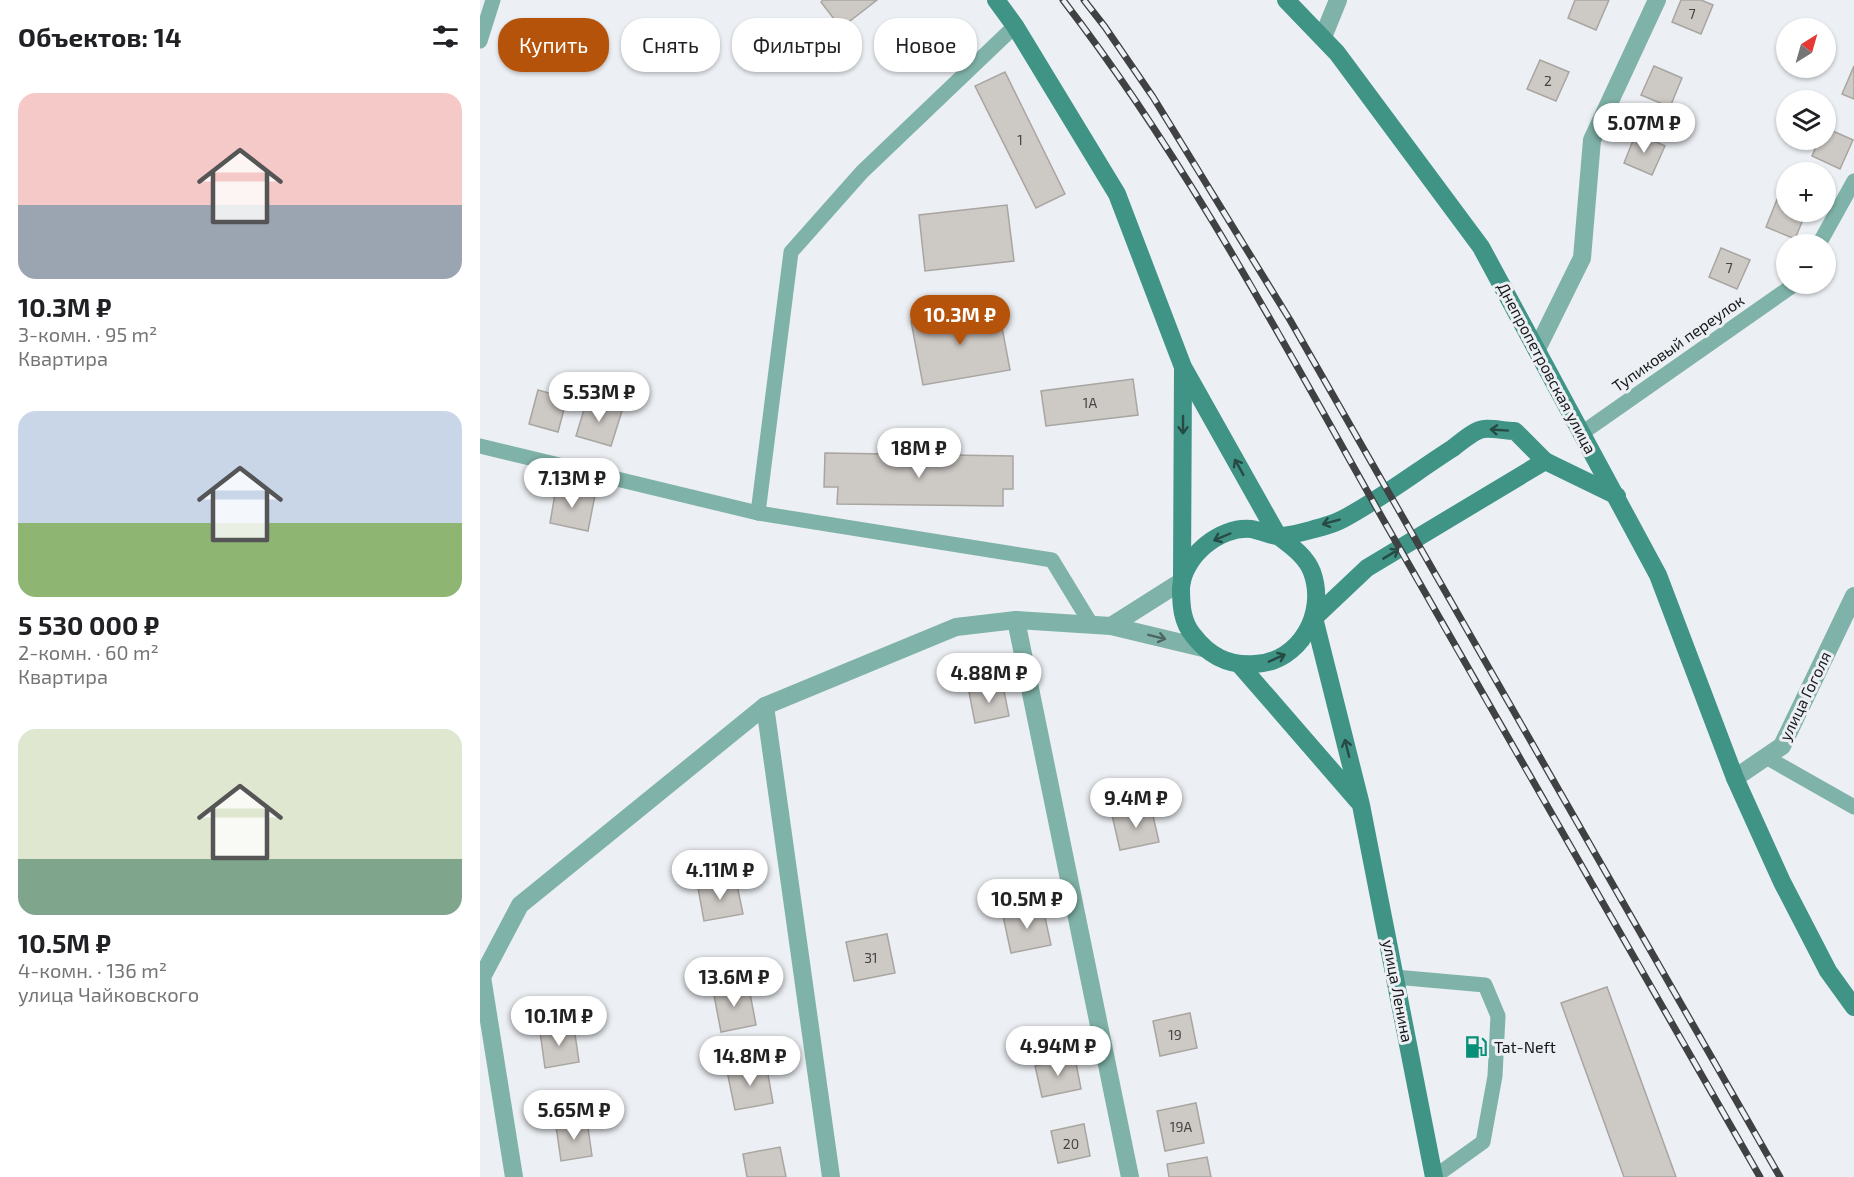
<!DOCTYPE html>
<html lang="ru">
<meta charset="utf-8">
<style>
body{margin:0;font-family:"Exo 2",sans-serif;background:#f6f6f6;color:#202124;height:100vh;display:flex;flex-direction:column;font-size:22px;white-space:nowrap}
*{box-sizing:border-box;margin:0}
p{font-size:20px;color:#757577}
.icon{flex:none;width:33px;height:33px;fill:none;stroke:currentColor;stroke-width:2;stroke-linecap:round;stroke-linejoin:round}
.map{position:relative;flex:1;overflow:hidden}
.drawer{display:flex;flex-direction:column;background:#fff;width:480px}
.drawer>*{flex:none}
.guide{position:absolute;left:18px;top:18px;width:570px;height:54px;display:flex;gap:12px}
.needle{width:39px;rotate:37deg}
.fabs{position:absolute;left:1296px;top:18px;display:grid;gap:12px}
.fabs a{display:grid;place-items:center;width:60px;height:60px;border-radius:50%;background:#fff;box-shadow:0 2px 4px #0004;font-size:30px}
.price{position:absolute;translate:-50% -51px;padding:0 14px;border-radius:21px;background:#fff;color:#222;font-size:20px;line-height:39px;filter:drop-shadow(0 2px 3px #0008)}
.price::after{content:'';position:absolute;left:50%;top:36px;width:18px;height:14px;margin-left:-9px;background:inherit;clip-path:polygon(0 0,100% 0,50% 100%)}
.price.on{background:#b45309;color:#fff}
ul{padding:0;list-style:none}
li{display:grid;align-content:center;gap:12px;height:318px;padding:0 18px}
li span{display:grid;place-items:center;height:186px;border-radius:18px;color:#555}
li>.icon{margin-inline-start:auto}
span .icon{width:108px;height:108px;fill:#fffc;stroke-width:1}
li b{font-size:26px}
h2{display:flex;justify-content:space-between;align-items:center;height:72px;padding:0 18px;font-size:26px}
.chip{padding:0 21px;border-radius:24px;background:#fff;box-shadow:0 2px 4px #0004;font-size:21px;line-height:54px}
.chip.on{background:#b45309;color:#fff}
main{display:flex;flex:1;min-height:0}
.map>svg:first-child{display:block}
.building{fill:#cdc9c5;stroke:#a9a5a1;stroke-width:1.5}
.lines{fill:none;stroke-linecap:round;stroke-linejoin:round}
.lane{stroke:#7fb2a8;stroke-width:15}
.street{stroke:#7fb2a8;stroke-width:18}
.secondary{stroke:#3f9486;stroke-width:18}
.rail-casing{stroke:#404143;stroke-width:7}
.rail{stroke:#eceff3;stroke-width:4.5;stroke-dasharray:14;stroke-linecap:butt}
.oneway{stroke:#284a45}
.oneway2{stroke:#4c6661}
.labels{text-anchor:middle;stroke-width:6;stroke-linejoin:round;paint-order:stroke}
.number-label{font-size:14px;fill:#454545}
.street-label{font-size:16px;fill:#18191a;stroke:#eceff3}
.poi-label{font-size:16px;fill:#18191a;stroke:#eceff3;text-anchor:start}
</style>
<main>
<section class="drawer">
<h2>Объектов: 14<svg class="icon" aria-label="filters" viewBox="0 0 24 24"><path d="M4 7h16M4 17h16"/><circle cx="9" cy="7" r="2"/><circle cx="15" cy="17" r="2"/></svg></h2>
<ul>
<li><span style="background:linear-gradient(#f6c9c9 60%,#9aa5b1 0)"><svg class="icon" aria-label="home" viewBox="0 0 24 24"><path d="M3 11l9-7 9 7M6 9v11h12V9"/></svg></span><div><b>10.3M ₽</b><p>3-комн. · 95 m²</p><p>Квартира</p></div></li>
<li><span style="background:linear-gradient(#c9d6e8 60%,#8fb573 0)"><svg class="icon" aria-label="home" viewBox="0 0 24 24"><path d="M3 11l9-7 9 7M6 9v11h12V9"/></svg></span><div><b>5 530 000 ₽</b><p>2-комн. · 60 m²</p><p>Квартира</p></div></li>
<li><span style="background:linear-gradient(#dfe7d0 70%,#7fa58c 0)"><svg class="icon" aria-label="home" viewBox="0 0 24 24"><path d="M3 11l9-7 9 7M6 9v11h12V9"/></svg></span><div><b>10.5M ₽</b><p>4-комн. · 136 m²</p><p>улица Чайковского</p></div></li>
</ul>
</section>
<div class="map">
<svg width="1374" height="1177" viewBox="0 0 1374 1177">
<rect width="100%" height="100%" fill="#eceff3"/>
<g class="building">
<polygon points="343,0 397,0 361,28 341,2"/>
<polygon points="1095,0 1129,0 1116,30 1088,18"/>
<polygon points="1201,0 1221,0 1233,5 1221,34 1192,22"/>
<polygon points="1060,60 1089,72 1076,101 1047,89"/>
<polygon points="1174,66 1202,78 1190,107 1161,95"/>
<polygon points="1374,66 1374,99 1362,94"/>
<polygon points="525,72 585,194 556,208 495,86"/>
<polygon points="1346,128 1373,140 1360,169 1332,156 1339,140 1346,140"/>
<polygon points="1156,133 1185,146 1172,175 1144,163"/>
<polygon points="1298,197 1306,201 1306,212 1326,212 1315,239 1286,227"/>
<polygon points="527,205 534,261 445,271 439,215"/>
<polygon points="1241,248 1270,260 1257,289 1229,277"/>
<polygon points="518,306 530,370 443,385 431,321"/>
<polygon points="653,379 658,415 566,426 561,391"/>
<polygon points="58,390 87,398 78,432 49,424"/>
<polygon points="107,400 142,411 131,446 96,436"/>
<polygon points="345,453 533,456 533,489 523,489 523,506 357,504 358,487 344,487"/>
<polygon points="76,488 115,495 108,531 70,523"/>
<polygon points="523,686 529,716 495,723 489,692"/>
<polygon points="671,807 679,842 640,850 632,815"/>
<polygon points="256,880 263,914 224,921 218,888"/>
<polygon points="563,908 571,945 531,953 523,916"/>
<polygon points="407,934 415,973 374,981 366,942"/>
<polygon points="268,983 276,1025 241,1032 233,990"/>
<polygon points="1127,987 1196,1177 1144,1177 1081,1003"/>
<polygon points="710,1013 717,1048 680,1056 673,1021"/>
<polygon points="94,1027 99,1062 65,1068 60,1032"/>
<polygon points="595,1058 601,1089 562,1097 555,1066"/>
<polygon points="286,1063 293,1103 255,1110 247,1071"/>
<polygon points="716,1103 724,1143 685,1151 677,1111"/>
<polygon points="107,1121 112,1156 81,1161 76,1126"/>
<polygon points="604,1124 610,1156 578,1163 571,1131"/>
<polygon points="300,1147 306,1177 267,1177 263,1154"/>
<polygon points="727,1157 731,1177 689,1177 687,1164"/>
</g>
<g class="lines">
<g class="lane">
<polyline points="0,41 13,0"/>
<polyline points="1339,244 1374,181"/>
<polyline points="1102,433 1315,284"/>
<polyline points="0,446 278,513 572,560 611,624"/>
<polyline points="278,513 311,252 382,172 535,26"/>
<polyline points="1286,757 1374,807"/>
<polyline points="915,977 1005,985 1018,1016 1015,1076 1003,1142 954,1177"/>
</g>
<g class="street">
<polyline points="843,37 858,0"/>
<polyline points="1057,349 1102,258 1112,140 1177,0"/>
<polyline points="536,620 650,1177"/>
<polyline points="631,626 702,581"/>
<polyline points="285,706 351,1177"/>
<polyline points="1255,778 1302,746 1374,596"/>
<polyline points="34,1177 2,977 40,905 285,706 476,627 536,620 631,626 723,648"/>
</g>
<g class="secondary">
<path d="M 516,0 L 535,26 L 637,194 L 703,367 L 798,536 C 811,546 826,556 832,572 C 847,613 820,662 775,664 C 748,666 729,656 713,635 C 702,622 701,605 701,588 C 703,557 739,526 771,529 C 779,530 788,535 797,536 C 809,537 852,525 863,519 C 901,499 937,471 973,448 C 981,442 994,430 1004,429 C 1013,428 1025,431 1035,431 L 1065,461 L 1137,496"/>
<polyline points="806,0 857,53 1001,247 1178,575 1255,778 1302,882 1348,971 1374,1007"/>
<polyline points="702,578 703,369"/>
<polyline points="760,665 878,801"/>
<polyline points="954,1177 881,805 834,618 887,568 1065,461"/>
</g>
<g class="rail-casing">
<g id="rail">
<path d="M 583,0 C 707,161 804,344 904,521 C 1029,740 1155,958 1280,1177"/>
<polyline points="604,0 625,27 673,97 810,320 1300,1177"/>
</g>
</g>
<use href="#rail" class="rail"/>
</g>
<defs><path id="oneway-shaft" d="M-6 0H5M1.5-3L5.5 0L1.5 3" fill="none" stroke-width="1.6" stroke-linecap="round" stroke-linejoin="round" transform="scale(1.5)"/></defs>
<g class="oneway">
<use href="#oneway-shaft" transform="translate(703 425) rotate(90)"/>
<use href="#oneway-shaft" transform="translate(1019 430) rotate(-176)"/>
<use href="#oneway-shaft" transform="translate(759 467) rotate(-119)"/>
<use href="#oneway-shaft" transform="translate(851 522) rotate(165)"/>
<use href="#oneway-shaft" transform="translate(742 537) rotate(157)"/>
<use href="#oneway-shaft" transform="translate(911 554) rotate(-31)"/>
<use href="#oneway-shaft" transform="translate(797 658) rotate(-24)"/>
<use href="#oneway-shaft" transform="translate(867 748) rotate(-104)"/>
</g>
<use class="oneway2" href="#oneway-shaft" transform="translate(677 637) rotate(14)"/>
<defs>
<g id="fuel-bare" transform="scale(1.8)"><path d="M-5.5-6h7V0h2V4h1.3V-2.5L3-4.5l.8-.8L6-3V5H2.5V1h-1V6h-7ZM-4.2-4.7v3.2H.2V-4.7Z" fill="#078f77" stroke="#eceff3" stroke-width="2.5" paint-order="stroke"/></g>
</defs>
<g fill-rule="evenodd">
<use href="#fuel-bare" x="996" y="1047"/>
</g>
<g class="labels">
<g class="number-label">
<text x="1212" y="19">7</text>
<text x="1068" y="86">2</text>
<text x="540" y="145">1</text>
<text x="1249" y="273">7</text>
<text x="610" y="408">1А</text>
<text x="391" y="963">31</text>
<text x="695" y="1040">19</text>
<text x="701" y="1132">19А</text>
<text x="591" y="1149">20</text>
</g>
<g class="street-label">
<text transform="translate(1198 343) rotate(-35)" y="6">Тупиковый переулок</text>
<text transform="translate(1067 368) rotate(62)" y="6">Днепропетровская улица</text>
<text transform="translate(1325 696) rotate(-64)" y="6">улица Гоголя</text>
<text transform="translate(918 991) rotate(79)" y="6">улица Ленина</text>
</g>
<g class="poi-label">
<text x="1014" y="1053">Tat-Neft</text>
</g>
</g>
</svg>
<div class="fabs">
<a><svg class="needle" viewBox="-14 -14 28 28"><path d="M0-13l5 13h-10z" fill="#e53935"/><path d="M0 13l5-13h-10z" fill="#757577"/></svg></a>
<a><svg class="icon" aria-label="layers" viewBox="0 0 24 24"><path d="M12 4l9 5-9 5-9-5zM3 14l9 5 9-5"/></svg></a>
<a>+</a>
<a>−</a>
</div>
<b class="price" style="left:1164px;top:154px">5.07M ₽</b>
<b class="price on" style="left:480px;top:346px">10.3M ₽</b>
<b class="price" style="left:119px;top:423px">5.53M ₽</b>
<b class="price" style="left:439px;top:479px">18M ₽</b>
<b class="price" style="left:92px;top:509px">7.13M ₽</b>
<b class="price" style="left:509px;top:704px">4.88M ₽</b>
<b class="price" style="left:656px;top:829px">9.4M ₽</b>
<b class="price" style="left:240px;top:901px">4.11M ₽</b>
<b class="price" style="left:547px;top:930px">10.5M ₽</b>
<b class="price" style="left:254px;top:1008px">13.6M ₽</b>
<b class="price" style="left:79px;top:1047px">10.1M ₽</b>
<b class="price" style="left:578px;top:1077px">4.94M ₽</b>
<b class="price" style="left:270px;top:1087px">14.8M ₽</b>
<b class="price" style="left:94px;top:1141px">5.65M ₽</b>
<div class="guide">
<a class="chip on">Купить</a>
<a class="chip">Снять</a>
<a class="chip">Фильтры</a>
<a class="chip">Новое</a>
</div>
</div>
</main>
